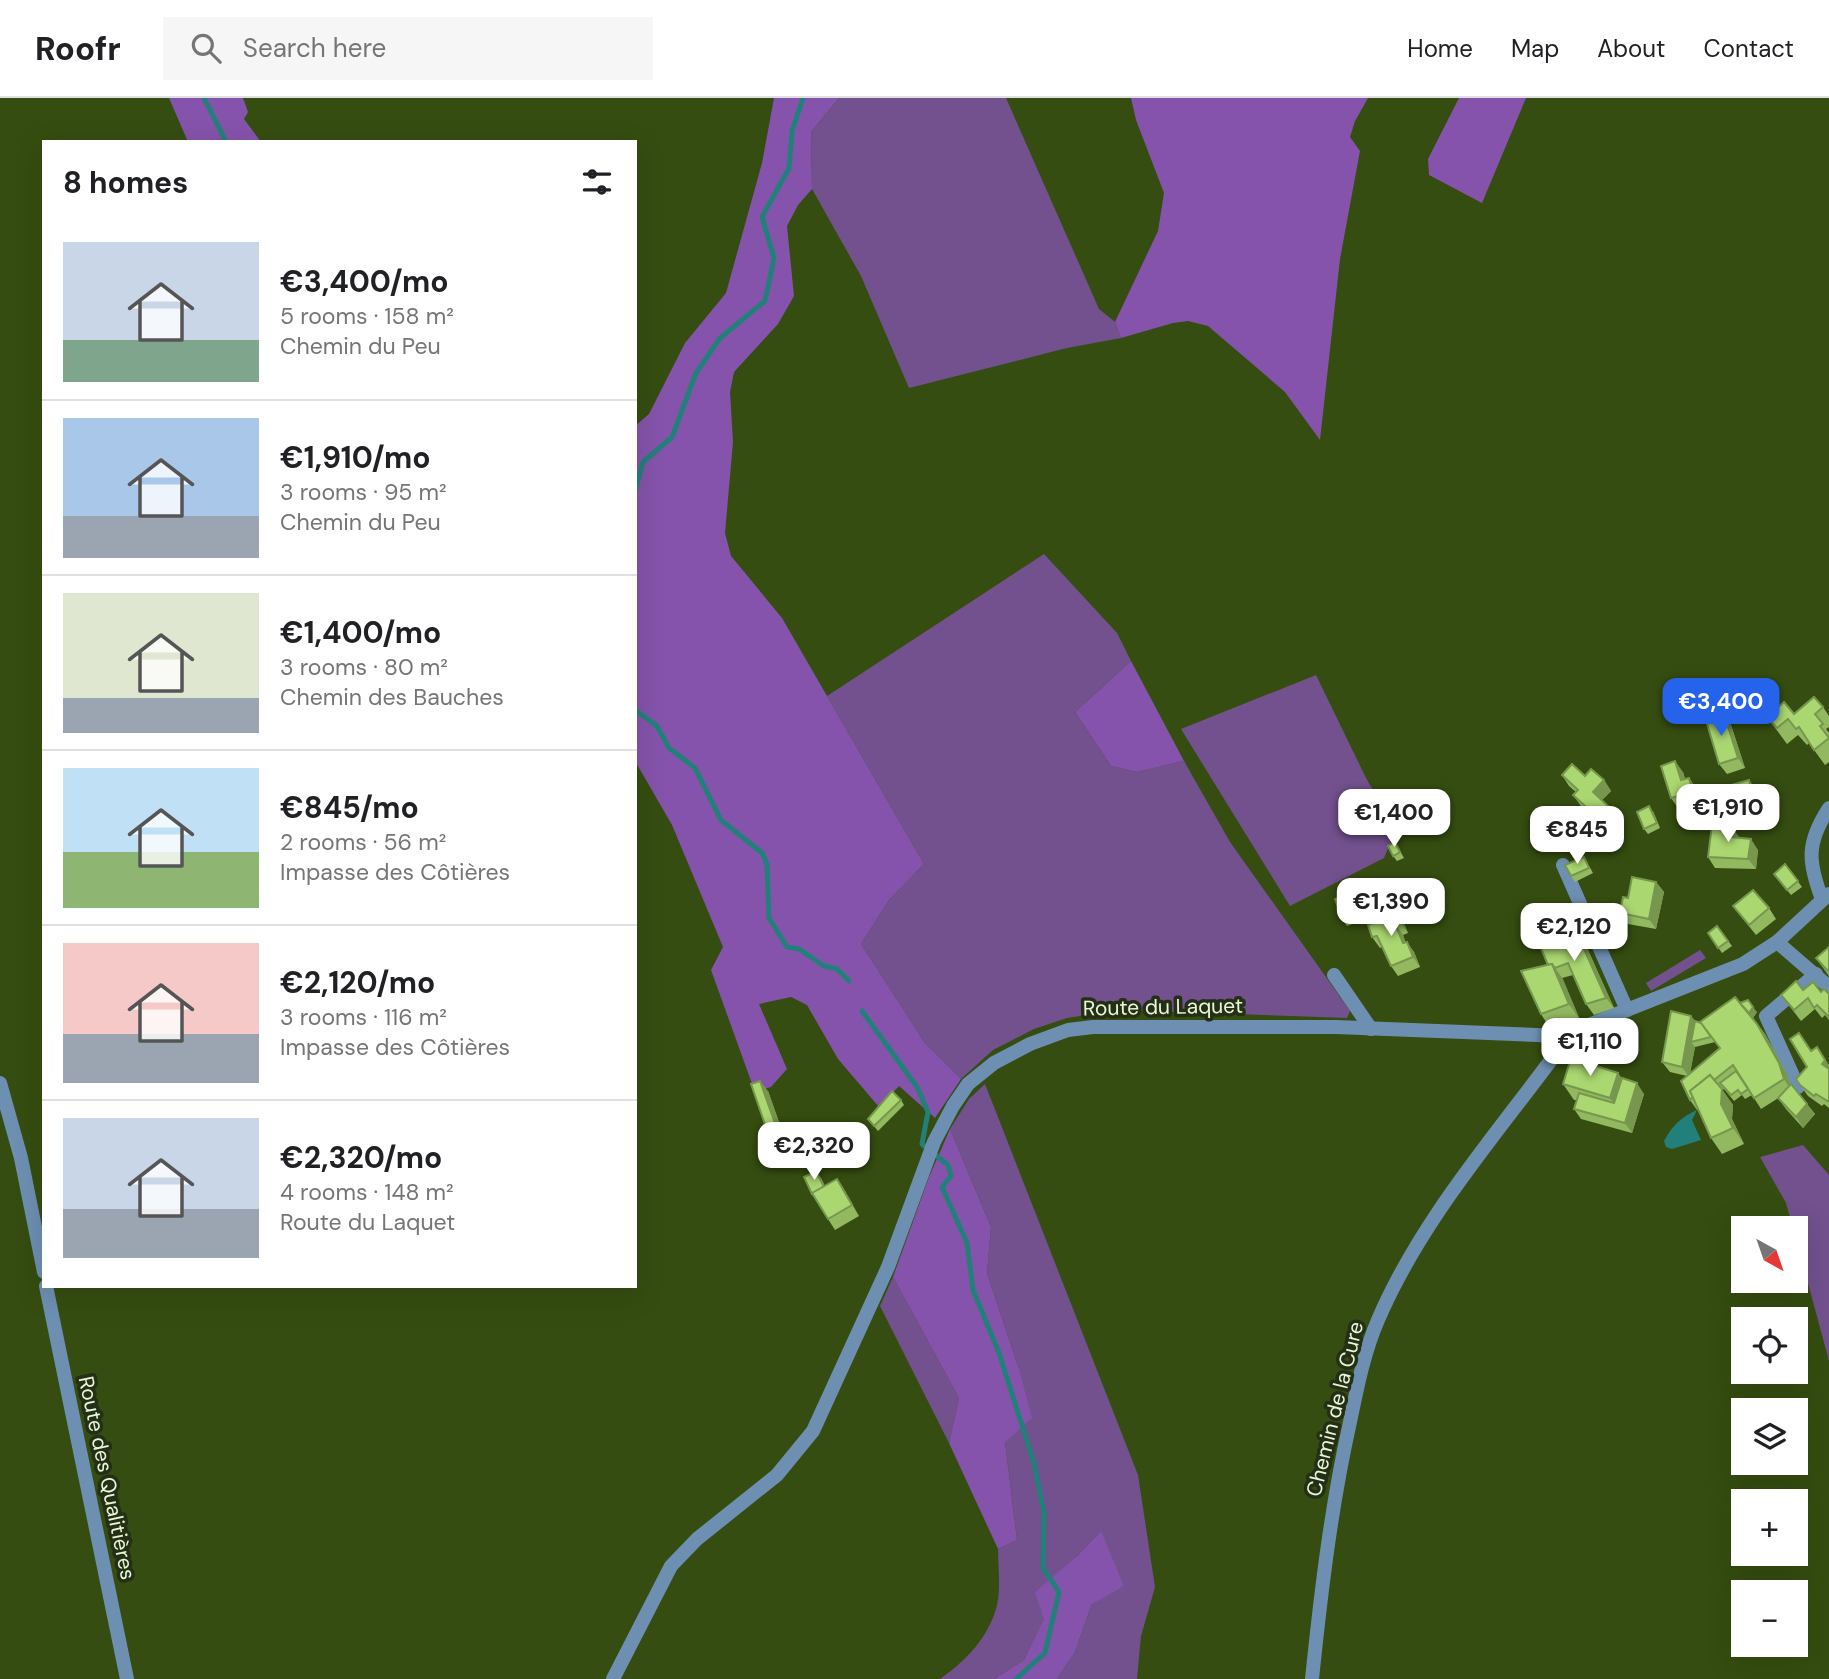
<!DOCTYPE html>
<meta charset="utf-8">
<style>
body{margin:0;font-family:"DM Sans",sans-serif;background:#f6f6f6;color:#202124;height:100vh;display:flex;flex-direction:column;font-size:26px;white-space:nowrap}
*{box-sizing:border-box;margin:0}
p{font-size:23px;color:#757577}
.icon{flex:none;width:38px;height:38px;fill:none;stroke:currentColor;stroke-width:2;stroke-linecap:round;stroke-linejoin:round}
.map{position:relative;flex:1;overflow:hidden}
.details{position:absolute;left:42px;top:42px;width:595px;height:1148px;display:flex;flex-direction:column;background:#fff;border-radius:0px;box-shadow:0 7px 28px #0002}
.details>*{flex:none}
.needle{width:46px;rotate:140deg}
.fabs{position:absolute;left:1731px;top:1118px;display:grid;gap:14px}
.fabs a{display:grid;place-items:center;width:77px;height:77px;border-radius:0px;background:#fff;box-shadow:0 7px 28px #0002;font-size:35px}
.price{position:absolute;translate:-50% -60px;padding:0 16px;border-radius:14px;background:#fff;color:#222;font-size:23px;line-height:46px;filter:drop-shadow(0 2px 4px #0008)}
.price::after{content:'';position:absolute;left:50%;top:42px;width:21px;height:16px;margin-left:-10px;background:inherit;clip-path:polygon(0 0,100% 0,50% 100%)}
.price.selected{background:#2563eb;color:#fff}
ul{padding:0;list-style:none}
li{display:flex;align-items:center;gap:21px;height:175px;padding:0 21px}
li+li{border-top:2px solid #e0e0e0}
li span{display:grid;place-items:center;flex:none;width:196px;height:140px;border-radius:0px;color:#555}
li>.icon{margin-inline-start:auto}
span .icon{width:84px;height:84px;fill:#fffc;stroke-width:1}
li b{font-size:30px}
h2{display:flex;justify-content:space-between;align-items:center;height:84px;padding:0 21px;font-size:30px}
header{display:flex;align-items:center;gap:42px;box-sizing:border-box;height:98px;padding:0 35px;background:#fff;border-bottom:2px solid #e0e0e0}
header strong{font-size:33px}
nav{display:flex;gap:38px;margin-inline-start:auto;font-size:24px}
.search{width:490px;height:63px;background:#f6f6f6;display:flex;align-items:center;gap:18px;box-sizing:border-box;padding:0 24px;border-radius:0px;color:#757577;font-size:26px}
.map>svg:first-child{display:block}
.green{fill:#72518e}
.forest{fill:#8553ab}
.water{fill:#22807a}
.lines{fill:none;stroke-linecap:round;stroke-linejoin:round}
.stream{stroke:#22807a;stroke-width:5}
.minor{stroke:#6d8fb1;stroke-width:14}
.tertiary{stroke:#6d8fb1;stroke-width:14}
.wall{fill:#92b960;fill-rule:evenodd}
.shaded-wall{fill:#77964e}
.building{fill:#aad770;stroke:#77964e;stroke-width:2}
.labels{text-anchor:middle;stroke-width:7;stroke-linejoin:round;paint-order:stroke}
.street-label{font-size:21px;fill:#e8f7d8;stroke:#242f16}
</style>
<header>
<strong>Roofr</strong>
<div class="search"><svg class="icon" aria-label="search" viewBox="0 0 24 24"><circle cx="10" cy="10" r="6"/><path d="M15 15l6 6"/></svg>Search here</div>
<nav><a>Home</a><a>Map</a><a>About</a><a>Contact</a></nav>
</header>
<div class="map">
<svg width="1829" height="1581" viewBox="0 0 1829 1581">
<rect width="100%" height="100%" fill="#354d10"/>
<g class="green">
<polygon points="839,0 1006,0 1099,211 1115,224 1121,240 1067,250 909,290 861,178 812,91 811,34"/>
<polygon points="1044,456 1117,535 1131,563 1075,614 1111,668 1137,674 1184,663 1230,744 1350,913 1347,920 1119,912 1067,920 1034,931 993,952 961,981 925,945 861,846 889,802 924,766 827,598"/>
<polygon points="1316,577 1366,680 1398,734 1393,739 1384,760 1290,808 1181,631"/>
<polygon points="1700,852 1706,860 1651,893 1646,885"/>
<path d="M 985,986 L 1138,1377 L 1155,1489 L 1141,1538 L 1137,1581 L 1057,1581 L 1075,1554 L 1092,1506 L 1101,1433 L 1076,1459 L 1024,1562 L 994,1581 L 940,1581 C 966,1563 989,1539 997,1507 C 1001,1490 998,1468 998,1451 L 1017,1442 L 1005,1344 L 1019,1271 L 987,1175 L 991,1129 L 950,1031 L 969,1001 Z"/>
<polygon points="1803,1047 1829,1077 1829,1263 1796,1141 1796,1130 1793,1130 1786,1105 1760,1059"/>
<polygon points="893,1179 959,1300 949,1345 880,1208"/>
</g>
<g class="forest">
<polygon points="169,0 243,0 248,14 244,21 261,44 188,44"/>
<polygon points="774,0 839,0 811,34 812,91 798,107 787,128 794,198 778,226 734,274 730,294 733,344 725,435 731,458 782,520 924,766 889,802 861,846 925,945 961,981 935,1020 899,988 879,1009 838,961 807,907 791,899 759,906 787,971 771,989 755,994 711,872 723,849 672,727 635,663 635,328 649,316 685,245 726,195 762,65"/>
<polygon points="1131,0 1368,0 1355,23 1350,39 1360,53 1340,161 1320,342 1285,294 1208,228 1188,223 1173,225 1121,240 1115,224 1158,133 1164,95 1136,22"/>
<polygon points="1459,0 1526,0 1482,105 1429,77 1428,61"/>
<polygon points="1131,563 1184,663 1137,674 1111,668 1075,614"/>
<polygon points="950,1031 991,1129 987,1175 1019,1271 1032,1320 1005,1344 1017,1442 998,1451 949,1345 959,1300 893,1179 929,1079"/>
<polygon points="1101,1433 1124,1488 1092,1506 1075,1554 1057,1581 994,1581 1024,1562 1044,1521 1035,1494 1076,1459"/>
</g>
<path class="water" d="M 1697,1012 L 1692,1022 L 1701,1042 L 1672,1051 L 1666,1049 L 1664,1043 C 1672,1028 1681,1019 1697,1012 Z"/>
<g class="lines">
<g class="stream">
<polyline points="204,0 226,44"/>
<polyline points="635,393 643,364 672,339 696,275 720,240 765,203 774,160 762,119 789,70 792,33 803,0"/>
<polyline points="635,612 657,628 669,650 695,670 721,722 762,755 767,766 769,820 787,849 799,851 824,868 837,871 849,883"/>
<polyline points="862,913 917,989 928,1014 922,1046 948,1067 951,1078 942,1089 967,1145 973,1192 999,1255 1034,1365 1044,1415 1043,1470 1059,1494 1045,1555 1016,1581"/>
</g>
<g class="minor">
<polyline points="1563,767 1627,912"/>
<path d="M 1822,801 C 1808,764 1806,745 1829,710"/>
<polyline points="1777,844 1829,889"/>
<polyline points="1334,877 1371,931"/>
<polyline points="0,985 21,1060 44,1174"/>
<polyline points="1798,989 1766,918 1816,876"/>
<polyline points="46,1188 127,1581"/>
<path d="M 1312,1581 C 1321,1494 1331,1409 1350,1324 C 1357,1290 1364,1254 1378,1222 C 1420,1124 1491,1043 1554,958 L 1561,938"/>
</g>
<polyline class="tertiary" points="613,1581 671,1468 697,1441 777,1377 813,1333 888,1169 934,1044 953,1008 968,986 994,965 1030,946 1068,932 1093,929 1336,929 1561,938 1743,866 1777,844 1829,796"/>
</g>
<g class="wall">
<polygon points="1823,609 1829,618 1829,629 1826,631 1829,635 1829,664 1825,667 1809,645 1807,647 1798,637 1787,646 1767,619 1794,616"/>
<polygon points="1730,624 1745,670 1727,676 1719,666"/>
<polygon points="1683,674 1685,681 1689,680 1696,690 1700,704 1678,710 1671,700"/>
<polygon points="1562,677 1585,678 1604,682 1611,693 1602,702 1615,718 1604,730 1581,708 1573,697 1576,694 1569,688"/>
<polygon points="1757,692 1758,698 1767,696 1770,701 1773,710 1760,716 1756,710 1755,705 1728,712 1721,702"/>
<polygon points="1653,713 1660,730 1648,736 1644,731"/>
<polygon points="1732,729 1739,740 1758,752 1756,771 1715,770 1708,759"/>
<polygon points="1395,744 1404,760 1397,763 1393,758"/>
<polygon points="1584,759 1593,775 1575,784 1571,778"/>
<polygon points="1785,766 1802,789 1791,797 1774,776"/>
<polygon points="1656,784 1664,794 1656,831 1628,826 1620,815"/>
<polygon points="1335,801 1350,802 1354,813 1351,814 1355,825 1347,828 1343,823"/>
<polygon points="1733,808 1769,810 1776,821 1756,837"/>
<polygon points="1403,823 1408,835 1403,837 1405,844 1414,854 1420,869 1398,878 1391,868 1382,849 1380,850 1372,839"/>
<polygon points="1717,828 1732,848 1722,855 1708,835"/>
<polygon points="1575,831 1583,841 1614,910 1594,917 1586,906 1573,877 1562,880 1580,922 1551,932 1541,916 1548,867"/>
<polygon points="1829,849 1829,878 1816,860"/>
<polygon points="1803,892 1829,896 1829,922 1825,917 1822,920 1815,911 1801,923 1781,897"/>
<path d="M 1740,905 L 1757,914 L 1753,920 L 1765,936 L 1787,976 L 1790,988 L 1807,1006 L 1815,1016 L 1803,1030 L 1786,1011 L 1778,1000 L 1780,999 L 1761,1011 L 1752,997 L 1745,1001 L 1742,997 L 1734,1003 L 1724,991 L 1722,992 L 1733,1007 L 1732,1021 L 1744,1046 L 1722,1056 L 1711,1040 L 1698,1011 L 1697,1012 L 1690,1002 L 1687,978 L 1670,974 L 1662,964 L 1691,918 L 1695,923 L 1701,925 ZM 1715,944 L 1720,950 L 1690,976 L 1695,949 Z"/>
<polygon points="1811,953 1829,967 1829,1010 1824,1006 1822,1008 1808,998 1796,981 1807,969"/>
<polygon points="1622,980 1644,996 1632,1035 1581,1021 1574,1011 1577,1002 1574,1002 1563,986"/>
<polygon points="768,993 785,1041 775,1045 768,1035"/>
<polygon points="901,1002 904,1007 878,1033 868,1021"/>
<polygon points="820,1078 825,1088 837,1081 859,1118 835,1132 828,1121"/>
</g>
<g class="shaded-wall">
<polygon points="1723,613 1730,624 1745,670 1738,660"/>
<polygon points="1675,663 1683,674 1688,692 1681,682"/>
<polygon points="1689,680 1696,690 1700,704 1693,694"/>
<polygon points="1604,682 1611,693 1600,704 1593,694"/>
<polygon points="1749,682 1757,692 1760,704 1752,693"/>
<polygon points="1608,708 1615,718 1604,730 1597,719"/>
<polygon points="1732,729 1739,739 1738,750 1731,739"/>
<polygon points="1751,741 1758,752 1756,771 1748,761"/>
<polygon points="1656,784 1664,794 1656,831 1649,821"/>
<polygon points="1396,812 1403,823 1408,835 1400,824"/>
<polygon points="1395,826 1403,837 1410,856 1403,845"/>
<polygon points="1575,831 1583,841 1614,910 1606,900"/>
<polygon points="1407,844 1414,854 1420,869 1413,859"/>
<polygon points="1552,866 1563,881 1580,922 1569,906"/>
<polygon points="1753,909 1757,914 1752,921 1749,916"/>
<polygon points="1691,918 1699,928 1691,944 1695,949 1689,979 1682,969"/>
<polygon points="1757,926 1765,936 1787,976 1791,992 1784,981"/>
<polygon points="1817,949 1829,967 1829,975 1822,966"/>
<polygon points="1618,975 1629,990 1621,1016 1610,1000"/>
<polygon points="760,983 768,993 785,1041 777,1031"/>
<polygon points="1637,985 1644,996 1632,1035 1625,1025"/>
<polygon points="1722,991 1733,1007 1732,1021 1744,1046 1733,1030 1721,1006"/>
<polygon points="1807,1006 1815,1016 1803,1030 1796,1019"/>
<polygon points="837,1081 844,1091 859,1118 852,1107"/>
</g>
<g class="building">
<polygon points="1814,599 1823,609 1815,616 1823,626 1820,628 1829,640 1814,652 1799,629 1796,631 1788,621 1777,630 1767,619 1784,604 1794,616"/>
<polygon points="1723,613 1738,660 1719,666 1705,619"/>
<polygon points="1675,663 1681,682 1689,680 1693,694 1671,700 1661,668"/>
<polygon points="1572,666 1585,678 1591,671 1604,682 1593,694 1608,708 1597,719 1573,697 1578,692 1562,677"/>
<polygon points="1749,682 1752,693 1721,702 1717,691"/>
<polygon points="1767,696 1770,705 1756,710 1753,700"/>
<polygon points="1649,708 1657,725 1644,731 1637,714"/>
<polygon points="1712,727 1732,729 1731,739 1751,741 1748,761 1708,759"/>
<polygon points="1395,744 1400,754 1393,758 1388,748"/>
<polygon points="1584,759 1589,770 1571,778 1565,767"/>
<polygon points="1785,766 1798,783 1787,792 1774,776"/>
<polygon points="1632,779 1656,784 1649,821 1620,815 1623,799 1628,800"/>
<polygon points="1753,792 1769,810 1749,827 1733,808"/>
<polygon points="1346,797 1350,807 1347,809 1351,820 1343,823 1335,801"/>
<polygon points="1396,812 1400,824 1395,826 1403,845 1407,844 1413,859 1391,868 1377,838 1372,839 1368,827 1376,824 1375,820"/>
<polygon points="1717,828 1728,843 1718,850 1708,835"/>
<polygon points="1575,831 1606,900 1586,906 1568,865 1555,870 1552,866 1548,867 1539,845"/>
<polygon points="1829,849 1829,874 1816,860"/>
<polygon points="1552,866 1569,906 1541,916 1521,873"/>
<polygon points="1796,883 1803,892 1813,884 1821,894 1824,891 1829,896 1829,919 1817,907 1814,910 1808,900 1794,912 1781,897"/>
<polygon points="1735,899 1757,926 1779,965 1784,981 1754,1000 1733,967 1714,982 1710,977 1690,993 1693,999 1690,1002 1681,983 1720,950 1700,924"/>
<polygon points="1748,902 1753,909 1749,915 1740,905"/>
<polygon points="1671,913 1691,918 1682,969 1662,964"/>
<polygon points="1695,923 1701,925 1711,939 1691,944"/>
<polygon points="1799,935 1811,953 1817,949 1825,962 1822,966 1829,971 1829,1004 1816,996 1814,998 1800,987 1796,981 1807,969 1790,941"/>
<polygon points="1571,960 1618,975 1610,1000 1563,986"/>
<polygon points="1736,973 1748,991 1741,996 1738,992 1731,997 1720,985"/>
<polygon points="1710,977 1722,991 1721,1006 1733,1030 1711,1040 1690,993"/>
<polygon points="1622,980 1637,985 1625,1025 1574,1011 1579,995 1614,1005"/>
<polygon points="760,983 777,1031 768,1035 751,986"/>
<polygon points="1791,986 1807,1006 1796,1019 1778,1000"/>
<polygon points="892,993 901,1002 874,1028 868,1021"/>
<polygon points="816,1073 824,1089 812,1096 804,1079"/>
<polygon points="837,1081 852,1107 828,1121 812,1095"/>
</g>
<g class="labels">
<g class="street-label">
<text transform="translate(1163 909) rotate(-1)" y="7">Route du Laquet</text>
<text transform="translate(1335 1311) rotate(-76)" y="7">Chemin de la Cure</text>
<text transform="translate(107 1380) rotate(78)" y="7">Route des Qualitières</text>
</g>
</g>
</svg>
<div class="fabs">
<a><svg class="needle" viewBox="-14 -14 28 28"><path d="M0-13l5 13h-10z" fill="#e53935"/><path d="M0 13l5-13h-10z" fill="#757577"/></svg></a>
<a><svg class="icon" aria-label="locate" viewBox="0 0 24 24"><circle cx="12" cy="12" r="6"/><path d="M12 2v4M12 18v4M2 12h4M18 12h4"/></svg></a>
<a><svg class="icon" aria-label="layers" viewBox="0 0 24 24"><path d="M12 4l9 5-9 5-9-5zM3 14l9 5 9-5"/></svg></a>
<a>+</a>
<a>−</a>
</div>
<b class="price selected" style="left:1721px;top:640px">€3,400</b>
<b class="price" style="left:1728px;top:746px">€1,910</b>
<b class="price" style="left:1394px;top:751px">€1,400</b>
<b class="price" style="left:1577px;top:768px">€845</b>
<b class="price" style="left:1391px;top:840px">€1,390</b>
<b class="price" style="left:1574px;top:865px">€2,120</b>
<b class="price" style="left:1590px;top:980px">€1,110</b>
<b class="price" style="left:814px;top:1084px">€2,320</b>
<section class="details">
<h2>8 homes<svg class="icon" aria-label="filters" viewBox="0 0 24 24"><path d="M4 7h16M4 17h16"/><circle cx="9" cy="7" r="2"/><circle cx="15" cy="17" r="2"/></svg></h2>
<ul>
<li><span style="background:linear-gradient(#c9d6e8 70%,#7fa58c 0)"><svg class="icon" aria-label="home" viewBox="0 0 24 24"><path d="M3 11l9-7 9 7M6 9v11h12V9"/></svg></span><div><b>€3,400/mo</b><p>5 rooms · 158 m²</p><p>Chemin du Peu</p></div></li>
<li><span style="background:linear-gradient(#a9c7e8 70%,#9aa5b1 0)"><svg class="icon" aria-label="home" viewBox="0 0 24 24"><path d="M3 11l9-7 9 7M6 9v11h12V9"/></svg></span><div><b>€1,910/mo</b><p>3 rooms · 95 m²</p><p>Chemin du Peu</p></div></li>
<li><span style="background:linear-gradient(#dfe7d0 75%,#9aa5b1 0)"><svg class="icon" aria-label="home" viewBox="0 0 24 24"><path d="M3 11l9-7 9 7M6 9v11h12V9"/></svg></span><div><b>€1,400/mo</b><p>3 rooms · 80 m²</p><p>Chemin des Bauches</p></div></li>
<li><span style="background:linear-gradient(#bfe0f5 60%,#8fb573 0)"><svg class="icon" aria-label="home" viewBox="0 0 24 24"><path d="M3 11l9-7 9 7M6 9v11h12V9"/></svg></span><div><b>€845/mo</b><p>2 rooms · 56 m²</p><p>Impasse des Côtières</p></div></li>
<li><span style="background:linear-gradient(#f6c9c9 65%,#9aa5b1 0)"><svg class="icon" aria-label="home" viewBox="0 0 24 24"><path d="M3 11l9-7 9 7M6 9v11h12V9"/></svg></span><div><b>€2,120/mo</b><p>3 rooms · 116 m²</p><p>Impasse des Côtières</p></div></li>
<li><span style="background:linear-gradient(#c9d6e8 65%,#9aa5b1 0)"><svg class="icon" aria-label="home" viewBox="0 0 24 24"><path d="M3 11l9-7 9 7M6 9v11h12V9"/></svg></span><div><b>€2,320/mo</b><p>4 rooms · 148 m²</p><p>Route du Laquet</p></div></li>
</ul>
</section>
</div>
